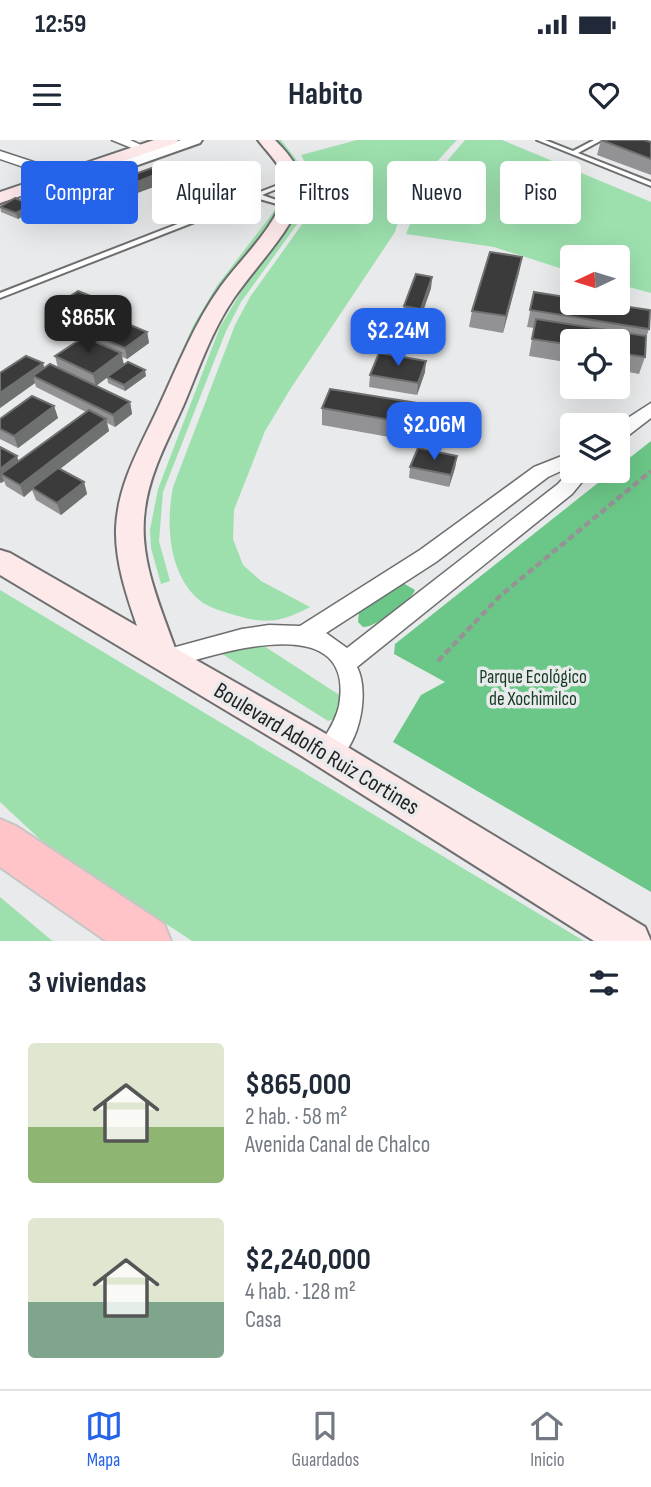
<!DOCTYPE html>
<html lang="es">
<meta charset="utf-8">
<style>
body{margin:0;font-family:"Sofia Sans Condensed",sans-serif;background:#f6f6f7;color:#1f2937;height:100vh;display:flex;flex-direction:column;font-size:26px;white-space:nowrap}
*{box-sizing:border-box;margin:0}
p{font-size:23px;color:#747a83}
.icon{flex:none;width:38px;height:38px;fill:none;stroke:currentColor;stroke-width:2;stroke-linecap:round;stroke-linejoin:round}
.map{position:relative;height:801px;overflow:hidden}
.panel{display:flex;flex-direction:column;background:#fff;flex:1}
.panel>*{flex:none}
.top-card{position:absolute;left:21px;top:21px;width:609px;height:63px;display:flex;gap:14px}
.needle{width:46px;rotate:266deg}
.tools{position:absolute;left:560px;top:105px;display:grid;gap:14px}
.tools a{display:grid;place-items:center;width:70px;height:70px;border-radius:7px;background:#fff;box-shadow:0 7px 28px #0002;font-size:35px}
.price{position:absolute;translate:-50% -60px;padding:0 16px;border-radius:14px;background:#2563eb;color:#fff;font-size:23px;line-height:46px;filter:drop-shadow(0 2px 4px #0008)}
.price::after{content:'';position:absolute;left:50%;top:42px;width:21px;height:16px;margin-left:-10px;background:inherit;clip-path:polygon(0 0,100% 0,50% 100%)}
.price.on{background:#222;color:#fff}
ul{padding:0;list-style:none}
li{display:flex;align-items:center;gap:21px;height:175px;padding:0 28px}
li span{display:grid;place-items:center;flex:none;width:196px;height:140px;border-radius:7px;color:#555}
li>.icon{margin-inline-start:auto}
span .icon{width:84px;height:84px;fill:#fffc;stroke-width:1}
li b{font-size:30px}
h2{display:flex;justify-content:space-between;align-items:center;height:84px;padding:0 28px;font-size:30px}
.tag{padding:0 24px;border-radius:7px;background:#fff;box-shadow:0 7px 28px #0002;font-size:24px;line-height:63px}
.tag.on{background:#2563eb;color:#fff}
.status{display:flex;justify-content:space-between;align-items:center;height:49px;padding:0 35px;background:#fff;direction:ltr}
.status svg{height:19px;fill:currentColor}
header{display:flex;justify-content:space-between;align-items:center;height:91px;padding:0 28px;background:#fff;font-size:32px;font-weight:700}
.dock{display:flex;justify-content:space-around;align-items:center;height:98px;border-top:2px solid #e0e1e3;background:#fff;font-size:19px;color:#747a83}
.dock a{display:grid;justify-items:center;gap:4px}
.dock .on{color:#2563eb}
.map>svg:first-child{display:block}
.green{fill:#9de0ae}
.forest{fill:#6bc787}
.lines{fill:none;stroke-linecap:round;stroke-linejoin:round}
.service-casing{stroke:#6d6e6f;stroke-width:4}
.minor-casing{stroke:#6d6e6f;stroke-width:3}
.tertiary-casing{stroke:#6d6e6f;stroke-width:4}
.secondary-casing{stroke:#6d6e6f;stroke-width:4}
.trunk-casing{stroke:#c6c6c6;stroke-width:4}
.path{stroke:#949495;stroke-width:4.5;stroke-dasharray:7 3.5;stroke-linecap:butt}
.service{fill:#fff;fill-rule:evenodd}
.minor{fill:#fff;fill-rule:evenodd}
.tertiary{fill:#fff;fill-rule:evenodd}
.secondary{fill:#fee9ea;fill-rule:evenodd}
.trunk{fill:#fec4c7;fill-rule:evenodd}
.wall{fill:#929294}
.shaded-wall{fill:#6f7070}
.building{fill:#3b3b3c;stroke:#6f7070;stroke-width:2}
.labels{text-anchor:middle;stroke-width:7;stroke-linejoin:round;paint-order:stroke}
.park-label{font-size:19px;fill:#153b22;stroke:#e9eaeb}
.near-street-label{font-size:23px;fill:#232324;stroke:#e9eaeb}
</style>
<div class="status"><b>12:59</b><svg viewBox="0 0 49 12"><path d="M0 12V9h3v3zM5 12V6h3v6zM10 12V3h3v9zM15 12V0h3v12zM26 1h20v11H26zM47 4h2v5h-2z"/></svg></div>
<header><svg class="icon" aria-label="menu" viewBox="0 0 24 24"><path d="M4 6h16M4 12h16M4 18h16"/></svg>Habito<svg class="icon" aria-label="heart" viewBox="0 0 24 24"><path d="M12 20l-8-8c-3-5 5-10 8-4 3-6 11-1 8 4z"/></svg></header>
<div class="map">
<svg width="651" height="801" viewBox="0 0 651 801">
<rect width="100%" height="100%" fill="#e9eaeb"/>
<g class="green">
<polygon points="277,0 281,0 306,32 311,57 303,76 241,162 226,191 163,352 159,401 170,441 161,444 151,408 150,390 158,349 220,187 247,142 290,85 304,58 304,37"/>
<path d="M 357,0 L 457,0 C 431,27 406,56 395,92 L 291,248 L 265,291 L 234,370 L 233,399 L 243,425 L 261,441 L 310,467 C 283,481 268,485 238,476 C 225,472 208,468 198,459 C 168,432 166,383 173,347 L 235,185 L 250,157 L 308,76 C 319,52 314,38 301,15 Z"/>
<polygon points="465,0 502,0 651,62 651,153 618,144 618,117 572,117 572,132 494,107 406,94 425,47"/>
<polygon points="280,60 286,63 136,318 193,186 216,147 272,74"/>
<polygon points="0,451 0,450 584,801 192,801 45,704 0,662"/>
<polygon points="252,505 264,506 341,556 338,578 328,581 219,512"/>
<polygon points="0,757 50,799 53,801 0,801"/>
</g>
<g class="forest">
<polygon points="651,301 651,752 393,602 421,555 445,542 394,514 395,504 613,331 618,331 618,327"/>
<path d="M 403,443 L 415,450 C 411,461 375,488 363,487 L 358,482 L 359,472 Z"/>
</g>
<g class="lines">
<g class="service-casing">
<g id="service">
<polygon points="537,0 545,0 573,11 594,0 602,0 578,13 651,42 651,46"/>
<polygon points="291,40 296,41 262,55 282,62 287,73 286,74 282,74 277,64 256,58 0,158 0,153"/>
</g>
</g>
<g class="minor-casing">
<g id="minor">
<polygon points="112,0 130,0 150,9 144,13"/>
<polygon points="0,11 67,33 68,36 62,40 0,19"/>
<polygon points="651,263 651,278 625,298 618,300 617,285"/>
<path d="M 572,312 L 572,326 L 548,337 L 436,422 L 326,493 L 347,508 L 558,344 L 572,328 L 572,331 L 591,331 L 572,354 L 357,527 C 371,554 358,615 328,626 L 319,622 L 315,614 C 323,598 335,584 339,566 C 357,466 216,514 169,528 L 161,525 L 157,518 L 161,511 L 242,489 L 269,485 L 300,486 L 420,410 L 534,327 Z"/>
</g>
</g>
<g class="tertiary-casing">
<polygon id="tertiary" points="181,0 202,0 200,3 84,44 68,61 45,64 29,59 23,53 26,44 38,44 41,52 56,54 72,38"/>
</g>
<g class="secondary-casing">
<g id="secondary">
<polygon points="154,0 178,0 176,3 0,63 0,52"/>
<path d="M 258,0 L 275,0 C 289,14 307,35 302,56 C 293,90 254,128 234,158 C 212,190 199,228 184,264 C 169,298 150,331 145,369 C 138,417 159,463 175,508 L 321,591 L 645,787 L 651,801 L 594,801 L 297,613 L 0,435 L 0,410 L 10,413 L 137,486 C 126,454 115,421 116,388 C 118,342 142,304 160,264 C 179,223 195,182 221,146 C 240,120 276,86 284,55 C 290,32 270,16 258,0 Z"/>
</g>
</g>
<g class="trunk-casing">
<polygon id="trunk" points="0,679 16,686 164,784 171,801 106,801 0,727"/>
</g>
<polyline class="path" points="438,521 500,456 651,331"/>
<use href="#service" class="service"/>
<use href="#minor" class="minor"/>
<use href="#tertiary" class="tertiary"/>
<use href="#secondary" class="secondary"/>
<use href="#trunk" class="trunk"/>
</g>
<g class="wall">
<polygon points="601,0 651,2 651,35 597,15"/>
<polygon points="165,31 167,42 121,59 112,54 110,43"/>
<polygon points="0,66 33,70 18,79 1,72"/>
<polygon points="522,117 503,193 469,187 472,171"/>
<polygon points="432,137 431,148 420,180 403,177 404,166"/>
<polygon points="534,152 649,189 646,198 645,217 639,234 618,230 618,201 572,201 572,223 529,216 534,188 527,187"/>
<polygon points="98,159 100,165 83,177 63,168 61,162"/>
<polygon points="147,192 149,203 127,219 122,217 124,225 146,236 125,251 108,243 107,237 96,246 130,262 132,274 115,287 107,283 109,291 60,329 84,342 87,354 61,375 36,360 32,350 24,357 6,346 4,341 1,343 0,343 0,307 19,321 86,272 36,247 35,243 0,268 43,223 44,228 58,228 55,216 90,200 89,193"/>
<polygon points="425,232 417,255 369,247 370,235"/>
<polygon points="54,266 58,278 18,308 0,299 0,279"/>
<polygon points="322,268 428,282 423,303 322,285"/>
<polygon points="457,316 455,328 449,347 409,338 410,327"/>
</g>
<g class="shaded-wall">
<polygon points="165,31 167,42 121,59 119,49"/>
<polygon points="32,65 33,70 18,79 16,73"/>
<polygon points="522,117 519,133 503,193 506,176"/>
<polygon points="432,137 431,148 420,180 421,169"/>
<polygon points="98,159 100,165 83,177 81,171"/>
<polygon points="147,192 149,203 127,219 125,208"/>
<polygon points="121,213 124,225 96,246 93,234"/>
<polygon points="426,221 425,232 417,255 418,243"/>
<polygon points="43,223 46,235 33,236 35,243 0,268 0,253"/>
<polygon points="145,230 146,236 125,251 124,245"/>
<polygon points="130,262 132,274 115,287 113,275"/>
<polygon points="430,265 428,282 423,303 424,286"/>
<polygon points="54,266 58,278 18,308 14,296"/>
<polygon points="106,279 109,291 34,349 32,348 32,350 24,357 20,345"/>
<polygon points="17,316 21,328 1,334 4,341 1,343 0,340 0,329"/>
<polygon points="457,316 455,328 449,347 451,335"/>
<polygon points="84,342 87,354 61,375 57,363"/>
</g>
<g class="building">
<polygon points="601,0 644,0 651,2 651,19"/>
<polygon points="157,26 165,31 119,49 110,43"/>
<polygon points="15,58 32,65 16,73 0,67"/>
<polygon points="490,112 522,117 506,176 472,171"/>
<polygon points="416,134 432,137 421,169 404,166"/>
<polygon points="78,151 98,159 81,171 61,162"/>
<polygon points="534,152 572,158 572,163 603,163 650,170 649,189 530,170"/>
<polygon points="111,177 147,192 125,208 89,193"/>
<polygon points="536,179 646,196 645,217 618,213 618,201 572,201 572,205 532,199"/>
<polygon points="84,197 121,213 93,234 55,216"/>
<polygon points="379,213 426,221 418,243 370,235"/>
<polygon points="26,216 43,223 0,253 0,233"/>
<polygon points="128,222 145,230 124,245 107,237"/>
<polygon points="50,224 130,262 113,275 33,236"/>
<polygon points="330,249 430,265 424,286 322,268"/>
<polygon points="32,256 54,266 14,296 0,289 0,279"/>
<polygon points="89,270 106,279 20,345 1,334"/>
<polygon points="0,307 17,316 0,329"/>
<polygon points="418,308 457,316 451,335 410,327"/>
<polygon points="58,328 84,342 57,363 32,348"/>
</g>
<g class="labels">
<g class="park-label">
<text x="533" y="543">Parque Ecológico<tspan x="533" dy="22">de Xochimilco</tspan></text>
</g>
<g class="near-street-label">
<text transform="translate(317 608) rotate(31)" y="8">Boulevard Adolfo Ruiz Cortines</text>
</g>
</g>
</svg>
<div class="tools">
<a><svg class="needle" viewBox="-14 -14 28 28"><path d="M0-13l5 13h-10z" fill="#e53935"/><path d="M0 13l5-13h-10z" fill="#747a83"/></svg></a>
<a><svg class="icon" aria-label="locate" viewBox="0 0 24 24"><circle cx="12" cy="12" r="6"/><path d="M12 2v4M12 18v4M2 12h4M18 12h4"/></svg></a>
<a><svg class="icon" aria-label="layers" viewBox="0 0 24 24"><path d="M12 4l9 5-9 5-9-5zM3 14l9 5 9-5"/></svg></a>
</div>
<b class="price on" style="left:88px;top:215px">$865K</b>
<b class="price" style="left:398px;top:228px">$2.24M</b>
<b class="price" style="left:434px;top:322px">$2.06M</b>
<div class="top-card">
<a class="tag on">Comprar</a>
<a class="tag">Alquilar</a>
<a class="tag">Filtros</a>
<a class="tag">Nuevo</a>
<a class="tag">Piso</a>
</div>
</div>
<section class="panel">
<h2>3 viviendas<svg class="icon" aria-label="filters" viewBox="0 0 24 24"><path d="M4 7h16M4 17h16"/><circle cx="9" cy="7" r="2"/><circle cx="15" cy="17" r="2"/></svg></h2>
<ul>
<li><span style="background:linear-gradient(#dfe7d0 60%,#8fb573 0)"><svg class="icon" aria-label="home" viewBox="0 0 24 24"><path d="M3 11l9-7 9 7M6 9v11h12V9"/></svg></span><div><b>$865,000</b><p>2 hab. · 58 m²</p><p>Avenida Canal de Chalco</p></div></li>
<li><span style="background:linear-gradient(#dfe7d0 60%,#7fa58c 0)"><svg class="icon" aria-label="home" viewBox="0 0 24 24"><path d="M3 11l9-7 9 7M6 9v11h12V9"/></svg></span><div><b>$2,240,000</b><p>4 hab. · 128 m²</p><p>Casa</p></div></li>
</ul>
</section>
<nav class="dock">
<a class="on"><svg class="icon" aria-label="map" viewBox="0 0 24 24"><path d="M3 6l6-2 6 2 6-2v14l-6 2-6-2-6 2zM9 4v14M15 6v14"/></svg>Mapa</a>
<a><svg class="icon" aria-label="saved" viewBox="0 0 24 24"><path d="M7 4h10v16l-5-4-5 4z"/></svg>Guardados</a>
<a><svg class="icon" aria-label="home" viewBox="0 0 24 24"><path d="M3 11l9-7 9 7M6 9v11h12V9"/></svg>Inicio</a>
</nav>
